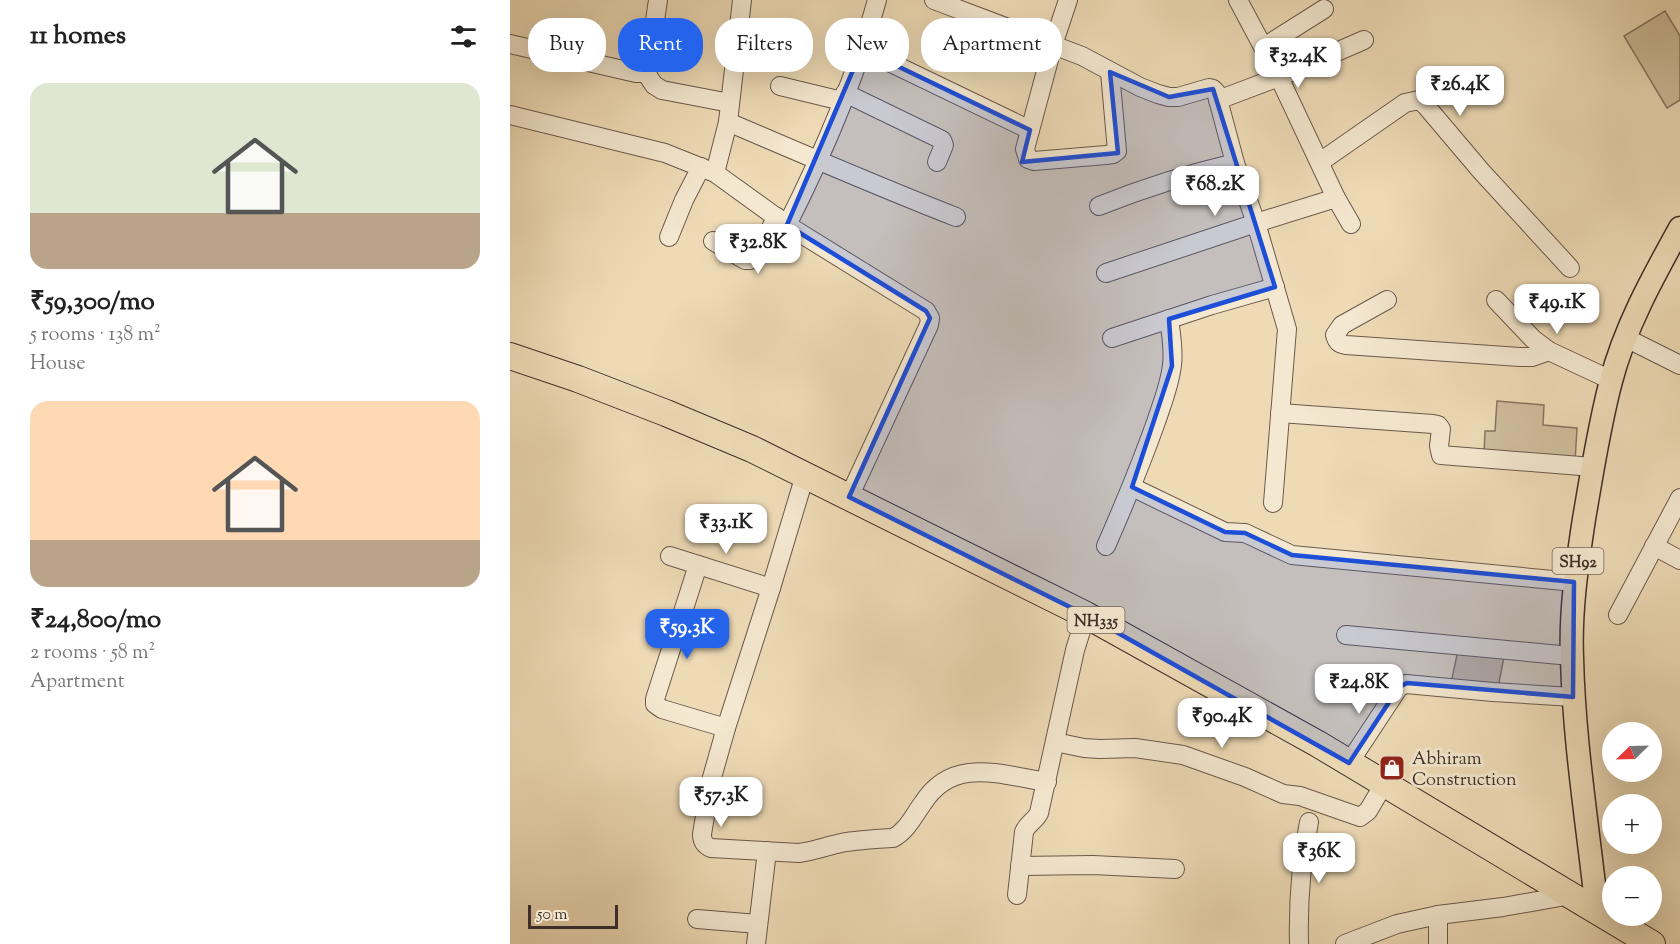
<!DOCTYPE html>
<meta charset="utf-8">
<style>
body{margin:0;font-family:"Sorts Mill Goudy",serif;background:#f2f2f2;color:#222;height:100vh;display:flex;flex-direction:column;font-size:22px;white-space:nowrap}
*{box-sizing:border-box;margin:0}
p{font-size:20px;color:#767676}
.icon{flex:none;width:33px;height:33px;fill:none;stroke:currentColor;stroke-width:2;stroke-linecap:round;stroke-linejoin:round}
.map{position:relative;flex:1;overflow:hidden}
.sheet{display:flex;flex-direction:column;background:#fff;width:510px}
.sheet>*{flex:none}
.banner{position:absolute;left:18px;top:18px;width:570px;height:54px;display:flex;gap:12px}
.needle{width:39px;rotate:247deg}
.fabs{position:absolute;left:1092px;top:722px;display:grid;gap:12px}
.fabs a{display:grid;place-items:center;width:60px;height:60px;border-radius:50%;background:#fff;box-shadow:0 6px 24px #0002;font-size:30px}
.scale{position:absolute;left:18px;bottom:15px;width:90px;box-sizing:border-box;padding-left:6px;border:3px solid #3e2e28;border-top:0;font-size:16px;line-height:21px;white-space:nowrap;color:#3e2e28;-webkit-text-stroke:4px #f4e8d0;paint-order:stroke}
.price{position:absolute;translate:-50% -51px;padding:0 14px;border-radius:12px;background:#fff;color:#222;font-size:20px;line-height:39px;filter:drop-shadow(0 2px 3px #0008)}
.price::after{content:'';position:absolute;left:50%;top:36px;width:18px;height:14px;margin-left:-9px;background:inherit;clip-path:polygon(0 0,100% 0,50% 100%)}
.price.on{background:#2563eb;color:#fff}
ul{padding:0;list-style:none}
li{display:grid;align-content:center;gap:12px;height:318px;padding:0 30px}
li span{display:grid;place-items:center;height:186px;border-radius:18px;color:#555}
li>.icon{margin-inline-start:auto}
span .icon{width:108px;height:108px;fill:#fffc;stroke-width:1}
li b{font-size:26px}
h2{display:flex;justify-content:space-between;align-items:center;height:72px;padding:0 30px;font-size:26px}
.tag{padding:0 21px;border-radius:24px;background:#fff;box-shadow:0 6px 24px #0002;font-size:21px;line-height:54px}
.tag.on{background:#2563eb;color:#fff}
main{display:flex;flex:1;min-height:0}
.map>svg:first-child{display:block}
.park{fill:#d0be9e;stroke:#877663;stroke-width:1.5}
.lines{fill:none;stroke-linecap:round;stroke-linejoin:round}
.minor-casing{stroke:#6a594c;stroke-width:20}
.major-casing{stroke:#3e2e28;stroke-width:25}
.highway-casing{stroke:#3e2e28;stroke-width:28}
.minor{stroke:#f4e8d0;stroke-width:18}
.major{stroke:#eedbb6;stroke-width:22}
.highway{stroke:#eedbb6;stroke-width:26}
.marked{fill:#1d4ed8;fill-opacity:0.2;stroke:#1d4ed8;stroke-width:4.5;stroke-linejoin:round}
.labels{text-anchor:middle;stroke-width:6;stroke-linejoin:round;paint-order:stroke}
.shield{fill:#f4e8d0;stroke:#75665a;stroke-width:1.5}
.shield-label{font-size:16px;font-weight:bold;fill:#3e2e28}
.poi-label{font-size:18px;fill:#3e2e28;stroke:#f4e8d0;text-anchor:start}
</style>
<main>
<section class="sheet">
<h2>11 homes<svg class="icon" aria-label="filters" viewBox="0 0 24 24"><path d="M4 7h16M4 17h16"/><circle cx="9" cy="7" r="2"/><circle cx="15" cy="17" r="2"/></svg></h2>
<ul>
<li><span style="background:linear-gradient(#dfe7d0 70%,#b9a48a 0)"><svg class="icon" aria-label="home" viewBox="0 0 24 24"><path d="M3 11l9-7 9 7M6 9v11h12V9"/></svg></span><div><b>₹59,300/mo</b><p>5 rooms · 138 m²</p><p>House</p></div></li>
<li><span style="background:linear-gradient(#ffd9b3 75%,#b9a48a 0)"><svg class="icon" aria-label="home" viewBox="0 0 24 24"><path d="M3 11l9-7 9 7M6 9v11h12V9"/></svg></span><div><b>₹24,800/mo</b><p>2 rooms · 58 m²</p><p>Apartment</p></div></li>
</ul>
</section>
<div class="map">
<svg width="1170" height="944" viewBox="0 0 1170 944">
<rect width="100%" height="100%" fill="#eedbb6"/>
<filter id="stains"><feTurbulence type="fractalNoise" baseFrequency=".00333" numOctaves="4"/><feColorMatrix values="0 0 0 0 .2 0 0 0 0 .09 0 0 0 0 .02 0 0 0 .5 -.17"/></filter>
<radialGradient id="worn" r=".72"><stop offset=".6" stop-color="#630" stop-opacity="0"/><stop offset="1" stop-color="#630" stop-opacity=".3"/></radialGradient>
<g class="park">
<polygon points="1155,11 1170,36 1170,100 1157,108 1114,36"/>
<polygon points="987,401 1034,405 1033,425 1067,428 1065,462 974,454 975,431 985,431"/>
<polygon points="948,650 994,657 987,693 940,688"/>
</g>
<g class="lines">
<g class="minor-casing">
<g id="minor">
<polyline points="424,0 572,56 630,87 648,94 659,97 668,97 699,88 703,89 706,92 725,163 746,223 777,329 763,503"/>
<polyline points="558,0 543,45 515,149 518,159 524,161 596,155 603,154 607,151 600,72"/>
<polyline points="728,0 769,77 826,198 841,224"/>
<polyline points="0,44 126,73 136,73 138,69 148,0"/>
<polyline points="754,47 814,9"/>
<polyline points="352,49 520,130"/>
<polyline points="136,73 144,85 152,90 220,103"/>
<polyline points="270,86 332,101"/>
<polyline points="335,93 432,140 434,145 427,162"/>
<polyline points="708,100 769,77 854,40"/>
<polyline points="0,115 155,153 205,173 277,225 416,311 420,318 419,325 339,497"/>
<path d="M 218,122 C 293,154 369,187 446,217"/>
<polyline points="810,162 895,103 909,100 916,106 971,171 1060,268"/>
<polyline points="205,173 218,122 232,0"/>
<path d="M 589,206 C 634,188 678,174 725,163"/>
<path d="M 277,225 C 313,154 346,77 367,0"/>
<polyline points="159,237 174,200 191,167"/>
<polyline points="203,241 235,260 240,260 244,258 267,217"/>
<polyline points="596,273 746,223 826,198"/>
<path d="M 877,300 L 832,325 L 825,335 C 827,342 829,344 836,345 L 1010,357 L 1022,357 L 1039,351"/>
<polyline points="986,300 1023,339 1039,351 1101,380"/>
<polyline points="602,338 702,305 765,287"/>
<polyline points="1116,338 1170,365"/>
<polyline points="770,413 923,424 928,425 931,429 929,446 931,455 1083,467"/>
<path d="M 295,475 L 261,588 L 216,728 L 201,781 L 192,834 C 192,841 194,845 201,848 L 289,853 C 304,851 317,846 331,843 C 348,840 366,839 383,838 C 397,831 404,815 413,803 C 443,756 491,775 537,782"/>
<polyline points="622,487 715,532 735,533 782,555 1064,582"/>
<path d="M 596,546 C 614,505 631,464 646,422 C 652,404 660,384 662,365 C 664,350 661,334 659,319"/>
<polyline points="1144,546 1170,560"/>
<polyline points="160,556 261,588"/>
<polyline points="188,565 145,699 145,704 152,709 216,728"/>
<polyline points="1108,615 1170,498"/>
<polyline points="836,635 1061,656"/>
<polyline points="545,742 574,748 590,749 625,748 673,755 735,777 773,794 790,796 850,817 858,811 874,784"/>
<polyline points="839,763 889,687 896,684 983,692 1063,697"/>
<polyline points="510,866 583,865 665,869"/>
<path d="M 507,895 L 514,832 C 517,824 525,821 529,813 L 565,650 L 576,615"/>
<polyline points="928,915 928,944"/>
<polyline points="187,919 248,924"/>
<polyline points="246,944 257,851"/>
<path d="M 789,944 C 788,903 791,862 799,822"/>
<polyline points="835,944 887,924 928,915 993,907 1061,895"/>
</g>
</g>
<g class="major-casing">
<path id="major" d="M 1087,911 C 1078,827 1064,743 1062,658 C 1060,611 1067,565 1074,519 C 1082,473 1089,426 1101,381 C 1115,327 1143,277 1170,228"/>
</g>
<g class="highway-casing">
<polyline id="highway" points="0,356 68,379 156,413 242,449 576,615 808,744 1142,944"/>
</g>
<use href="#minor" class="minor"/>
<use href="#major" class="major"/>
<use href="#highway" class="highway"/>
</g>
<path class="marked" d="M 352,49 L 520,130 L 512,162 L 608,153 L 600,72 L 659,97 L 703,89 L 765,287 L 659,319 L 662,366 L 622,487 L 715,532 L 735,533 L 782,555 L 1064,582 L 1063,697 L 897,683 L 889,687 L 839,763 L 576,615 L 339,497 L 420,318 L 416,311 L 277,225 Z"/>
<defs>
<g id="shop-square" transform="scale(1.35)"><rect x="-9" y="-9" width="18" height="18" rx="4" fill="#8f2418" stroke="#f4e8d0"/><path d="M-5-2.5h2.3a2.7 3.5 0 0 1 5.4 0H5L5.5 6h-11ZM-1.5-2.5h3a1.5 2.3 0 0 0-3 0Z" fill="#fff"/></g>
</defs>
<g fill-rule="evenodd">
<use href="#shop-square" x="882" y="768"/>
</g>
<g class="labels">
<g class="shield">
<rect x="1042.5" y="548" width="51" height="26" rx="4.5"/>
<rect x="557.5" y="607" width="57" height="26" rx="4.5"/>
</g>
<g class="shield-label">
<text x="1068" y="567">SH92</text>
<text x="586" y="626">NH335</text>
</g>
<g class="poi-label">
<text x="902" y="764">Abhiram<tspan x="902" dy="21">Construction</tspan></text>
</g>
</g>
<rect width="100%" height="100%" filter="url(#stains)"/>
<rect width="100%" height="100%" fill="url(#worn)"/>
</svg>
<div class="fabs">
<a><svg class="needle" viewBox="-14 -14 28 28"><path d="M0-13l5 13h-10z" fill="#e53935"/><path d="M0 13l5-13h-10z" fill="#767676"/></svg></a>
<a>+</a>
<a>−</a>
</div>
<div class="scale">50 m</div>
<b class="price" style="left:788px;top:89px">₹32.4K</b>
<b class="price" style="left:950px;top:117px">₹26.4K</b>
<b class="price" style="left:705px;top:217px">₹68.2K</b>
<b class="price" style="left:248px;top:275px">₹32.8K</b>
<b class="price" style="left:1047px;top:335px">₹49.1K</b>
<b class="price" style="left:216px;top:555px">₹33.1K</b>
<b class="price on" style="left:177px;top:660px">₹59.3K</b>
<b class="price" style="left:849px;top:715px">₹24.8K</b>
<b class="price" style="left:712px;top:749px">₹90.4K</b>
<b class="price" style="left:211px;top:828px">₹57.3K</b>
<b class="price" style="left:809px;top:884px">₹36K</b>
<div class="banner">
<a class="tag">Buy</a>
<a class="tag on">Rent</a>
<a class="tag">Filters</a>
<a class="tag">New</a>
<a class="tag">Apartment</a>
</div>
</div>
</main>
